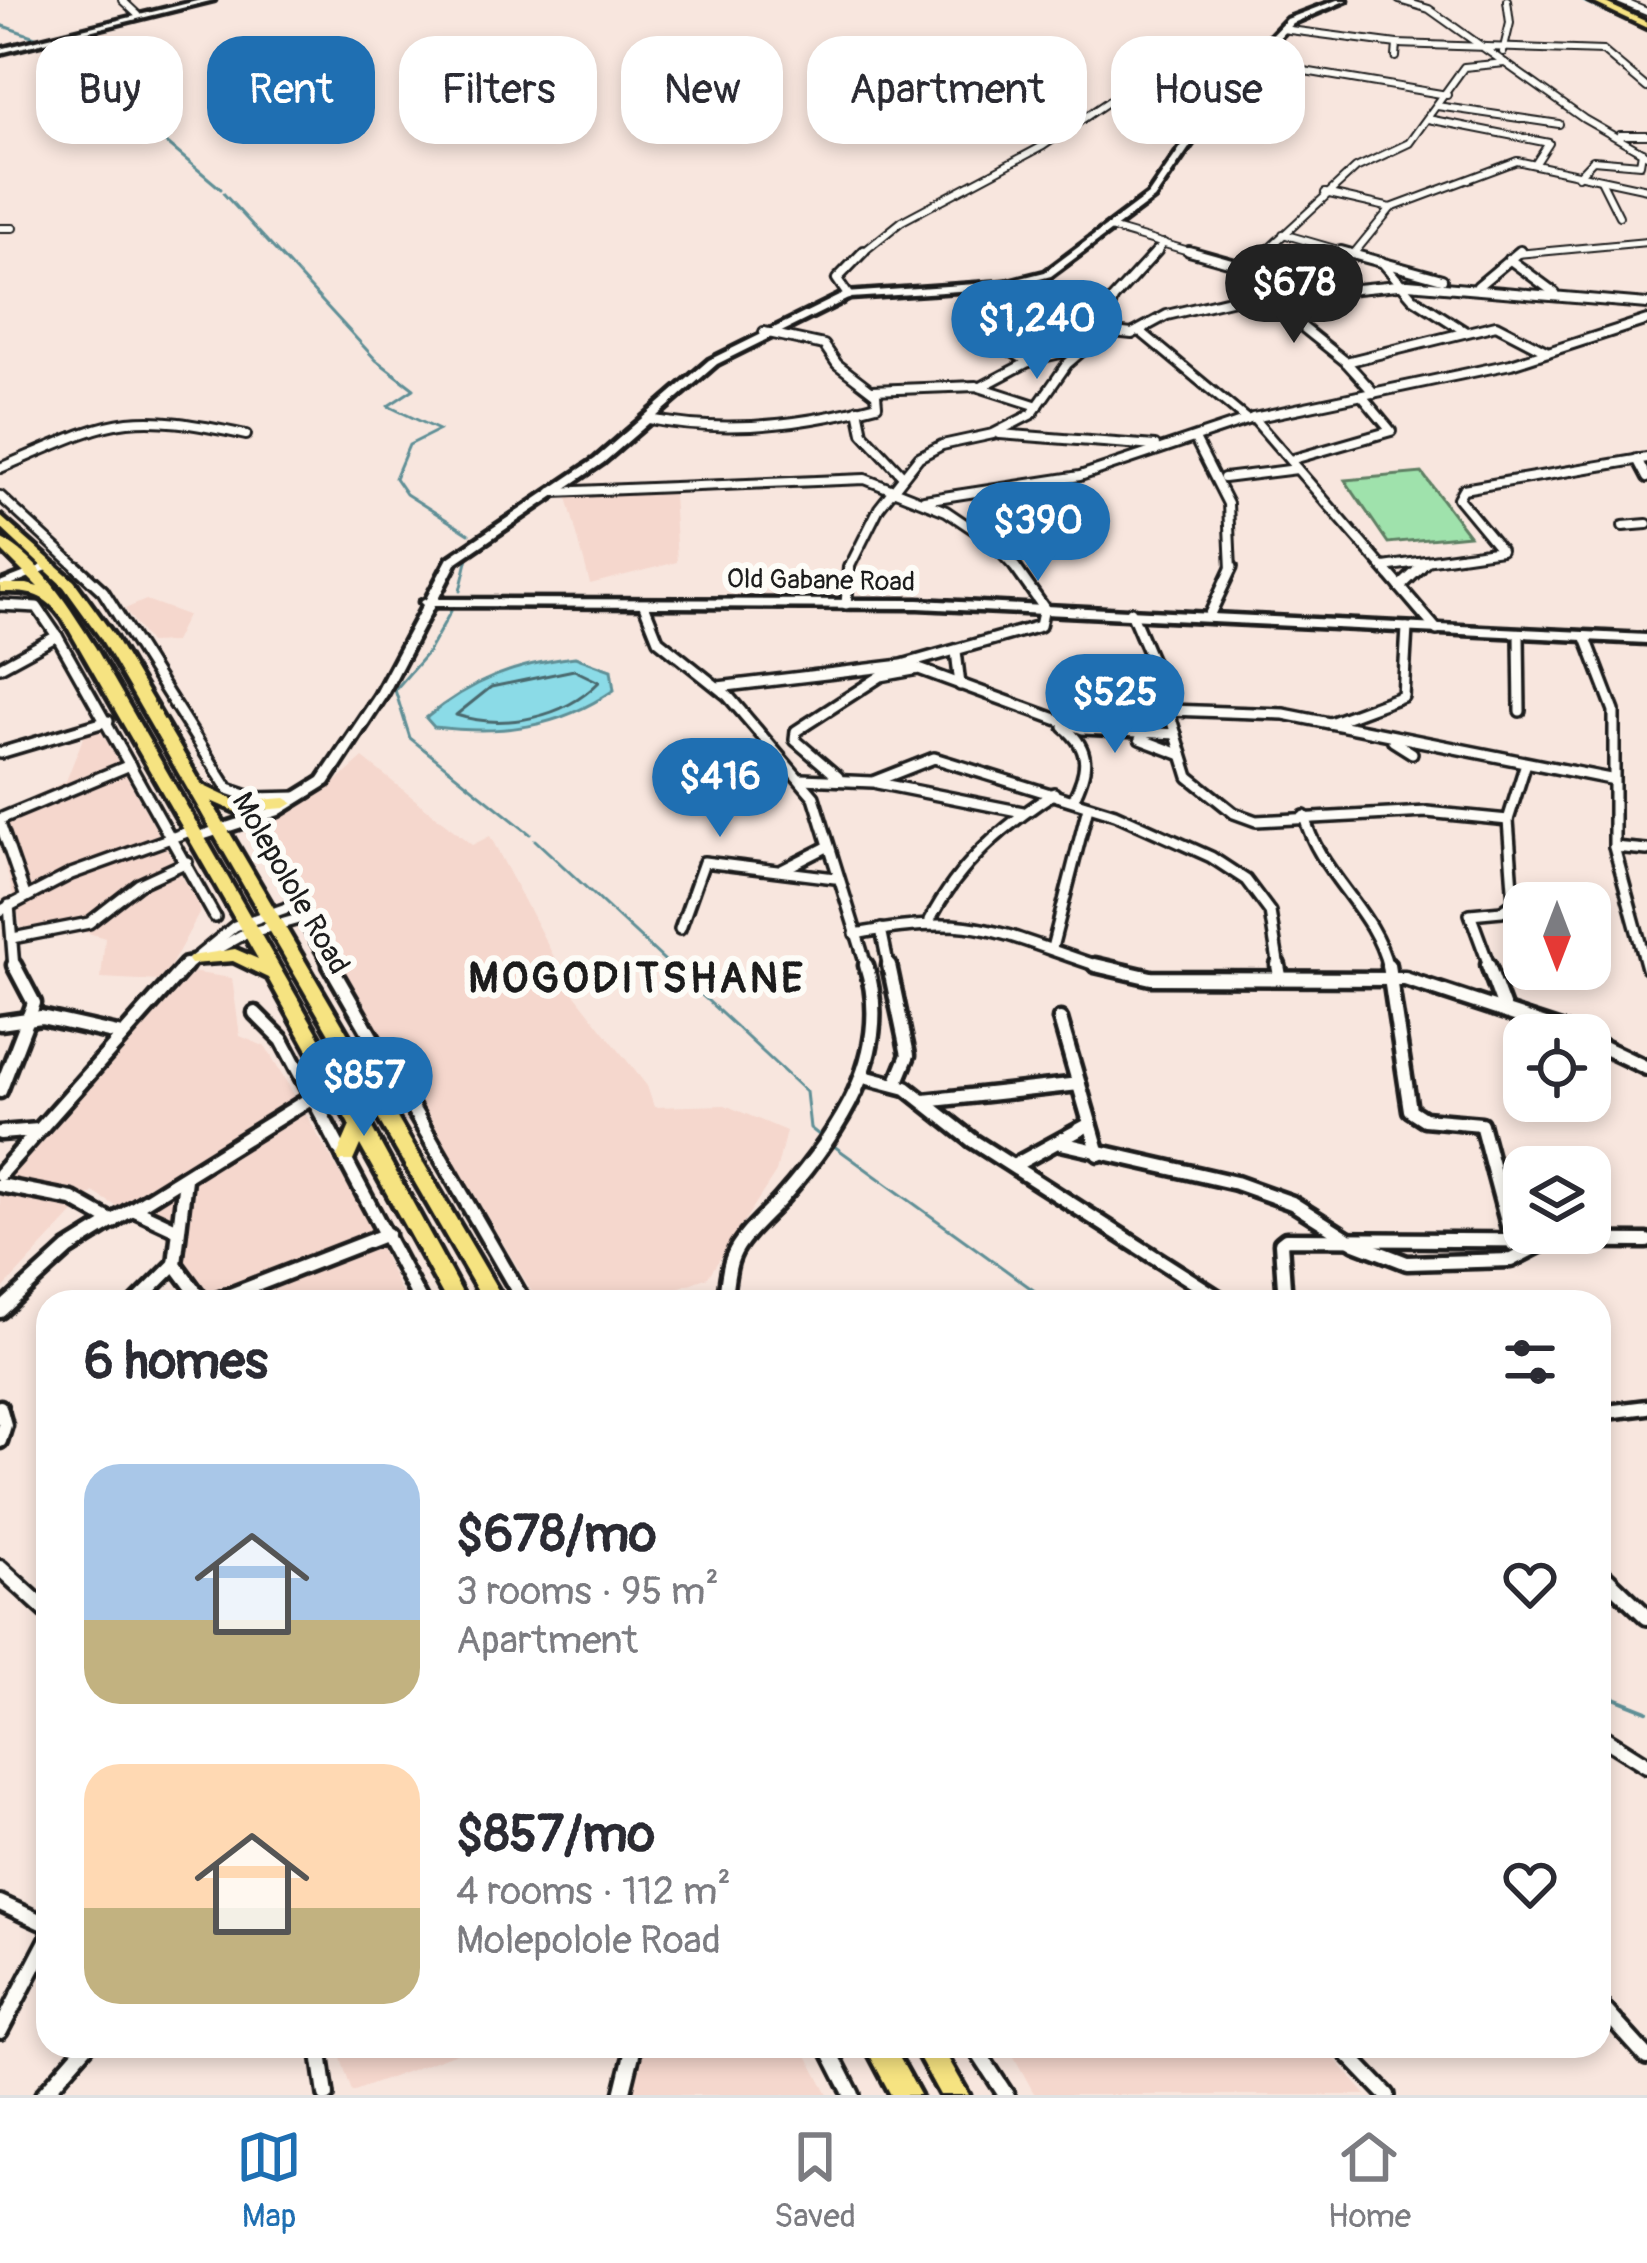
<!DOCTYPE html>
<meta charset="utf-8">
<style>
body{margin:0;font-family:Pangolin,sans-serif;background:#f7f7f7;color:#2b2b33;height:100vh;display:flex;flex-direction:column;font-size:45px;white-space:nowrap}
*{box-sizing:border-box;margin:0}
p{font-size:39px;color:#7c7c81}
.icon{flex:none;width:66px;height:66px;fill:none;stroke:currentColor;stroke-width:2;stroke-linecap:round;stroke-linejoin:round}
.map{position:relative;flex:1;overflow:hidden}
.details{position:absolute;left:36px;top:1290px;width:1575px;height:768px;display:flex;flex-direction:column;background:#fff;border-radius:36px;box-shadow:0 6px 18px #0003}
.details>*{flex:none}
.banner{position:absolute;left:36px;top:36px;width:1575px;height:108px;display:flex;gap:24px}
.needle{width:78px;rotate:180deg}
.tools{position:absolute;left:1503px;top:882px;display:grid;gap:24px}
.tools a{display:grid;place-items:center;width:108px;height:108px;border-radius:24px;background:#fff;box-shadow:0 6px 18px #0003;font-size:60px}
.price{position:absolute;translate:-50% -102px;padding:0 27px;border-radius:42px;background:#1f6fb2;color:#fff;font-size:39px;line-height:78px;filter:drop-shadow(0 3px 6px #0008)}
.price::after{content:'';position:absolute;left:50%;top:72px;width:36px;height:27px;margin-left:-18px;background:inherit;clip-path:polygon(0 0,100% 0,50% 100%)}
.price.on{background:#222;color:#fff}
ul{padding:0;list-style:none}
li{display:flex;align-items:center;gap:36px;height:300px;padding:0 48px}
li span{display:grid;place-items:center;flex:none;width:336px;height:240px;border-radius:36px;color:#555}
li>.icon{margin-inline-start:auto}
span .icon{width:144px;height:144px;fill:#fffc;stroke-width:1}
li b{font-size:51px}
h2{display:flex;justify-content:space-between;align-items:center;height:144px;padding:0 48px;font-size:51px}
.tag{padding:0 42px;border-radius:36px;background:#fff;box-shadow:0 6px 18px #0003;font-size:42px;line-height:108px}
.tag.on{background:#1f6fb2;color:#fff}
.tabs{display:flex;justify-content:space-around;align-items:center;height:168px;border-top:3px solid #e1e1e2;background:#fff;font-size:33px;color:#7c7c81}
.tabs a{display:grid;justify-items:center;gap:6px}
.tabs .on{color:#1f6fb2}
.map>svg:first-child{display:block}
.built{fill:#f5d7cd}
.green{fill:#9fe2ac;stroke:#5e7f64;stroke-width:3}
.water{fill:#8bdbe7;stroke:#5f8f96;stroke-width:3}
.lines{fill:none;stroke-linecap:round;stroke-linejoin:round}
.shore{stroke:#48686d;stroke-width:3}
.stream-far1{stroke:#5f8f96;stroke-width:3}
.stream{stroke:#5f8f96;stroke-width:4.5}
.river{fill:#8bdbe7;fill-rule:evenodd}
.street-far4-casing{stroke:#1c1c1c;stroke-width:10}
.street-far3-casing{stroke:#1c1c1c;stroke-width:14}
.street-far2-casing{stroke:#1c1c1c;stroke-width:16}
.street-far1-casing{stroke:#1c1c1c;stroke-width:21}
.street-casing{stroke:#1c1c1c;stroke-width:22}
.secondary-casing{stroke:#1c1c1c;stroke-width:9}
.primary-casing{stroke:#1c1c1c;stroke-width:9}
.street-far4{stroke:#fdfcf7;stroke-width:6}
.street-far3{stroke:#fdfcf7;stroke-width:8}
.street-far2{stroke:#fdfcf7;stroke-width:9}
.street-far1{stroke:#fdfcf7;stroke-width:12}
.street{stroke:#fdfcf7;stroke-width:14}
.secondary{fill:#fdfcf7;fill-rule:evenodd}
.primary{fill:#f6e381;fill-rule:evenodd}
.labels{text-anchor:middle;stroke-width:12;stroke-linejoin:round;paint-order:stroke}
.far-street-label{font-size:27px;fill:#1c1c1c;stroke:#fdfcf7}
.street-label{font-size:30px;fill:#1c1c1c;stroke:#fdfcf7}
.district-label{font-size:42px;font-weight:bold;letter-spacing:3px;fill:#1c1c1c;stroke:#fdfcf7}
</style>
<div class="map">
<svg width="1647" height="2095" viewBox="0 0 1647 2095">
<rect width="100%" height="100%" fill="#f8e6de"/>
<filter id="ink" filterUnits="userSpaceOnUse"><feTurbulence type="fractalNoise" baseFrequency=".00833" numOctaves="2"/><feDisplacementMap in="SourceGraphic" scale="24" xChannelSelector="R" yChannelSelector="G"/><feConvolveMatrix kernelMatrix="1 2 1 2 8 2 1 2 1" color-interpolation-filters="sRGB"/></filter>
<g filter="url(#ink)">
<g class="built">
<polygon points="673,493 677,562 590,584 567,497"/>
<polygon points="146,600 187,615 174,642 149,643 125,609"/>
<polygon points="100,729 201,910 169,969 232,978 240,1036 266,1047 360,1207 406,1302 197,1302 167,1237 93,1192 0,1292 0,1160 160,981 101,978 105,938 85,932 25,941 0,844 0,813 66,781 85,733"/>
<polygon points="363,758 472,845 490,836 572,991 647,1086 654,1107 725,1105 786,1131 776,1172 708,1277 653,1297 654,1302 538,1302 260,834 271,819 337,781"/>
<polygon points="337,2046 475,2046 352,2092"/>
<polygon points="620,2046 802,2046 828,2095 619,2095"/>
<polygon points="1008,2046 1324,2046 1366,2095 1035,2095"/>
</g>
<polygon class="green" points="1422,473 1469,535 1388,543 1345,480"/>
<path class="water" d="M 575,657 L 611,670 L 614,690 C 557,729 501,735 434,727 L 426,718 C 472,680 515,664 575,657 Z"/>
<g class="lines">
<path class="shore" d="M 574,670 L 599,682 C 564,718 504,730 456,715 L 491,687 Z"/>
<g class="stream-far1">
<polyline points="0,25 82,53 142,104 138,119 221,189"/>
<polyline points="223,193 376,360 414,389 388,406 439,430 409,445 395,478 406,494 469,534"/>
<polyline points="460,591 469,553"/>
<polyline points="451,611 428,652 395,690 410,738 530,834"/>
<polyline points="535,840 806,1092 810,1128 819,1135"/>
<polyline points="834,1146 1050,1302"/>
</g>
<polyline class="stream" points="1599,1692 1647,1711"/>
<polygon class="river" points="1577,0 1588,0 1647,26 1647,32"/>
<g class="street-far4-casing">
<g id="street-far4">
<polyline points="122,0 138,15"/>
<polyline points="1399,0 1429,9 1584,119 1647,155"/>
<polyline points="1618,0 1647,12"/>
<polyline points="1282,29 1397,44 1396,57"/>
<polyline points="1397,44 1603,51 1647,88"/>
<polyline points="1503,52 1510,23 1507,0"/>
<polyline points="1251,62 1447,95"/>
<polyline points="1437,106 1559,124"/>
<polyline points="1428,119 1549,143 1536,163"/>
<polyline points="1620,135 1647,135"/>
<polyline points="1578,176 1593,160 1640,164 1642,152"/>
<polyline points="1601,180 1619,216"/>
<polyline points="1325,193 1391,208 1517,161 1647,189"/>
<polyline points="0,228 13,228"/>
<polyline points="1110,228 1199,254"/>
<polyline points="1283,234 1352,254"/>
<polyline points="1355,252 1391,208"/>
<polyline points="861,254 902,221 1043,146 1118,95"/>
<polyline points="1154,254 1164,243"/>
<polyline points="1263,254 1356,168 1409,143 1464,67 1505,63"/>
<polyline points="1517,254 1647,242"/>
</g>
</g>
<g class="street-far3-casing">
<g id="street-far3">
<polyline points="1189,251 1246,267"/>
<polyline points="1267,251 1239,276 1346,362 1374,393"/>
<polyline points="1341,251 1442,279"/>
<polyline points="1509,259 1555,293"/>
<polyline points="1382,262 1413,298 1466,332"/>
<polyline points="1005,285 1022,300 982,334 1029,362"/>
<polyline points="1478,286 1520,251"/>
<polyline points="848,295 837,279 864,251"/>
<polyline points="1265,298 1408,284 1647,304"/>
<polyline points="1104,331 1132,334 1167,315 1255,294"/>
<polyline points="1140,331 1247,420"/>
<polyline points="1346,362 1496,325 1548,352"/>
<polyline points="981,387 1034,359 1083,348"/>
<polyline points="872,390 976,386 1038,406"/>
<polyline points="858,409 863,433 903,476"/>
<polyline points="1253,418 1385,570"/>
<path d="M 649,419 C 725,434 803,425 877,405 L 876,394 L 837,364 L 824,345 L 764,332"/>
<polyline points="1000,434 1155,446"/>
<polyline points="1195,439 1228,504 1231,570"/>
<polyline points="1637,459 1647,478"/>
<polyline points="1290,460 1391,431 1362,396"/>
<path d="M 0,468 C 113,420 122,408 246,435"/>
<polyline points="1224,478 1297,469"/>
<polyline points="553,492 865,479 946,511 989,540 1017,570"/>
<polyline points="0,496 80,570"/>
<polyline points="924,500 1080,476 1253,418 1511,364 1647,320"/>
<polyline points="1623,526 1647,524"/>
<polyline points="1384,567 1501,550 1458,498 1463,489 1647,458"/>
<polyline points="848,570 879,508 919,457 942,445 993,434 1032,414 1067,364 1102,334 1113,299 1157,251"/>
<polyline points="1418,570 1426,563"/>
</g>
</g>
<g class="street-far2-casing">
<g id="street-far2">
<polyline points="77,567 103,591 228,789 254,798 298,797"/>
<polyline points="1383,567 1437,630"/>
<polyline points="1400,587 1421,567"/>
<polyline points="846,604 849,567"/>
<polyline points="0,605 37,607 57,636 215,917"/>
<polyline points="644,605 658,640 728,696 814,797 867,968"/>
<polyline points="1131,612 1157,673 1189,777 1234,813 1256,821 1427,812 1508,820"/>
<polyline points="1209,616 1232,567"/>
<polyline points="1519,635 1520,711"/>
<polyline points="1586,638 1614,711 1614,847 1647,968"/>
<polyline points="956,651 960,685"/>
<polyline points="0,667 57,636"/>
<polyline points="718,687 902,665 1040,626 1044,608 1015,567"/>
<polyline points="1169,710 1284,714 1610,779"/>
<polyline points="1330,723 1403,696 1407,628"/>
<path d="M 1064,727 C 1092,750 1088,770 1073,800"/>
<polyline points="1140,739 1182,755"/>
<polyline points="1393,741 1412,753"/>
<polyline points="0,753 108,721"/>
<polyline points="838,777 795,740 796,731 881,676 919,669 1083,729 1176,734"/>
<polyline points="802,779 873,782 934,758 1115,814 1211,857 1246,880 1270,912 1279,968"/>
<polyline points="877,783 1023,812"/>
<path d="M 1304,816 C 1320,876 1374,908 1388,968"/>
<polyline points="0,819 130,765"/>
<polyline points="0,823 25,895"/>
<polyline points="1614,847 1647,850"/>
<polyline points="782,870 827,847"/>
<polyline points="9,905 14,968"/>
<polyline points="0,911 71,874 193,830"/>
<path d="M 930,920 C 959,864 1002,827 1054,793"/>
<polyline points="680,929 704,862 835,878"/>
<polyline points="881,929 889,968"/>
<path d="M 855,934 C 977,912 994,932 1104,968"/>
<polyline points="13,938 89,923 139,884 187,862"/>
<polyline points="1052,948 1088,807"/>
<polyline points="201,958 242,935 302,918"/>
<polyline points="184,968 235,926 295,905 331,968"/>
<polyline points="1490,968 1470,914 1502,911 1514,902 1508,820 1526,763"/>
</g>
</g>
<g class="street-far1-casing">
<g id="street-far1">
<polyline points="330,965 524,1302"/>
<polyline points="889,965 908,1055 896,1084"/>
<polyline points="1095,965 1151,978 1405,979 1576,1035"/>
<polyline points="1278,965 1280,976"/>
<polyline points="1388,965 1410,1110 1424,1119 1481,1124 1513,1244"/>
<polyline points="1488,965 1505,1011"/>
<polyline points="255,1013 282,1040 421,1302"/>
<polyline points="1060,1019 1099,1154"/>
<polyline points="0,1023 41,1017 122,1035"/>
<polyline points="1590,1041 1647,1068"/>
<polyline points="864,1077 906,1088 973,1141 1225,1302"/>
<polyline points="0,1091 34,1003 14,965"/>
<polyline points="924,1101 1079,1084"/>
<polyline points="0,1133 39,1130"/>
<polyline points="1061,1143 1236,1183 1292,1203 1355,1243 1407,1263 1511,1260 1542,1244"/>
<polyline points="1015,1165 1090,1124"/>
<polyline points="0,1174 186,965"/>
<polyline points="185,1179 175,1264 203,1302"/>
<polyline points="0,1185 72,1199 113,1222"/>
<polyline points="135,1210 178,1230"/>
<polyline points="137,1302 175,1264"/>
<polyline points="212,1302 387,1234"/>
<path d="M 724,1302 C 727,1288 727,1269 733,1256 C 741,1236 767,1215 781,1199 C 838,1134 894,1054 866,965"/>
<polyline points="1285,1302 1281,1243 1286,1239 1647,1241"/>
<polyline points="0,1311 68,1249 314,1096"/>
<polyline points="0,1407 5,1425 0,1441"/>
<polyline points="1599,1413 1647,1407"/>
</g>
</g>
<g class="street-casing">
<g id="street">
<polyline points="0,1568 48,1612"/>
<polyline points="1599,1571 1647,1617"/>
<polyline points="1599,1735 1647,1765"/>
<polyline points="0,1903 48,1925"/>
<polyline points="1599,2004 1647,2057"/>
<polyline points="0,2031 48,1939"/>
<polyline points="319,2046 326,2095"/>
<polyline points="827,2046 852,2095"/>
<polyline points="974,2046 1006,2095"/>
<polyline points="1340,2046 1387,2095"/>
<polyline points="43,2095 86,2046"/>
<polyline points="622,2095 634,2046"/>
</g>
</g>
<g class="secondary-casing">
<g id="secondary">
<polygon points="201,0 214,0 0,53 0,49"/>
<polygon points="1337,0 1347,0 1293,23 1228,91 1154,199 1051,276 1005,288 850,298 717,364 603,463 457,562 438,599 918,600 1647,635 1647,643 918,608 434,606 387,695 329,784 279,815 202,840 192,840 190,837 192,834 269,809 319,778 375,695 423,605 420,602 426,599 448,558 595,459 709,360 845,293 1005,282 1045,272 1148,195 1222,87 1287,19"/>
<polygon points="51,562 57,565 55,567 0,589 0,582"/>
</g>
</g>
<g class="primary-casing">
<g id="primary">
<polygon points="1588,0 1599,0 1647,22 1647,28"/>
<polygon points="0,516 74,581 114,636 202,785 238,802 285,798 293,803 285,808 236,812 211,801 505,1302 484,1302 100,637 64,587 0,527"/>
<path d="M 0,538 C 41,559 70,609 95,647 L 367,1119 L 467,1302 L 447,1302 L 360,1145 L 353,1161 L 339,1161 L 337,1156 L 350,1126 L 268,978 L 233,961 L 191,964 L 188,960 L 191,956 L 235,949 L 258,959 L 63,619 C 44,593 32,592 0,592 L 0,584 L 27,584 L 38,587 L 0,549 Z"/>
<polygon points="865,2046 893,2046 920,2095 891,2095"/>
<polygon points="913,2046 941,2046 969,2095 940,2095"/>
</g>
</g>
<use href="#street-far4" class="street-far4"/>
<use href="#street-far3" class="street-far3"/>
<use href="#street-far2" class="street-far2"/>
<use href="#street-far1" class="street-far1"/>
<use href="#street" class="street"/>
<use href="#secondary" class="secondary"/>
<use href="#primary" class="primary"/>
</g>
</g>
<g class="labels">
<g class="far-street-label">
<text transform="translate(821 580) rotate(1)" y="9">Old Gabane Road</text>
</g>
<g class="street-label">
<text transform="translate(291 883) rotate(60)" y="10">Molepolole Road</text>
</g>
<g class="district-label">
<text x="637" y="992">MOGODITSHANE</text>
</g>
</g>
</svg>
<div class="tools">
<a><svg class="needle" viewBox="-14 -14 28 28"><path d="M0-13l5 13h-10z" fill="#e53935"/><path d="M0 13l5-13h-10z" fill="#7c7c81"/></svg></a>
<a><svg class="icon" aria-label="locate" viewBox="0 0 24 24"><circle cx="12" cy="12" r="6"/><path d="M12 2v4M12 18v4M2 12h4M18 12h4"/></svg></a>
<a><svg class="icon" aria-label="layers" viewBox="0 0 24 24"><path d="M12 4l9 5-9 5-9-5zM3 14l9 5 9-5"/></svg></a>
</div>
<b class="price on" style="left:1294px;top:346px">$678</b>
<b class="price" style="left:1037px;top:382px">$1,240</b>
<b class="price" style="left:1038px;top:584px">$390</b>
<b class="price" style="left:1115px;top:756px">$525</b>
<b class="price" style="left:720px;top:840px">$416</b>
<b class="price" style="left:364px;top:1139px">$857</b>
<div class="banner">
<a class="tag">Buy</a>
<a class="tag on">Rent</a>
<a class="tag">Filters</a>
<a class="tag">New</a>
<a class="tag">Apartment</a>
<a class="tag">House</a>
</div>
<section class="details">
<h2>6 homes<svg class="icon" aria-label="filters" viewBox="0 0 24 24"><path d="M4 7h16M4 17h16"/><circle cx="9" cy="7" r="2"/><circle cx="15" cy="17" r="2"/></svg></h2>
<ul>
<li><span style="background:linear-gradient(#a9c7e8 65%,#c2b280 0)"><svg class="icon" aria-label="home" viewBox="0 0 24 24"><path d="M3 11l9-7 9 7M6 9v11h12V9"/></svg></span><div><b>$678/mo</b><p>3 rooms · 95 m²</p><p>Apartment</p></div><svg class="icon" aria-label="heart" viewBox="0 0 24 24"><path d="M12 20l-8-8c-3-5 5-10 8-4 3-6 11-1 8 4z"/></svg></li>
<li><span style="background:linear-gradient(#ffd9b3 60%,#c2b280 0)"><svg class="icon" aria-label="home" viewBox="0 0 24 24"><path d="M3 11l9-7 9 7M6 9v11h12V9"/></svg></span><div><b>$857/mo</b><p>4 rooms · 112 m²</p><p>Molepolole Road</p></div><svg class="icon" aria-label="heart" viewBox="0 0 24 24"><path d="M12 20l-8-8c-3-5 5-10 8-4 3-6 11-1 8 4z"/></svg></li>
</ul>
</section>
</div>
<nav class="tabs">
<a class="on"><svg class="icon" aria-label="map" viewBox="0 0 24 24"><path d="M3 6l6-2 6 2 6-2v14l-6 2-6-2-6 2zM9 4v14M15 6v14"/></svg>Map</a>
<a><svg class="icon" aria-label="saved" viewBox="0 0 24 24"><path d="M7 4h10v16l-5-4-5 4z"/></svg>Saved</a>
<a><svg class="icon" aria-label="home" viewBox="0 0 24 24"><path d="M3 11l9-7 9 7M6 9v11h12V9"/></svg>Home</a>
</nav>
